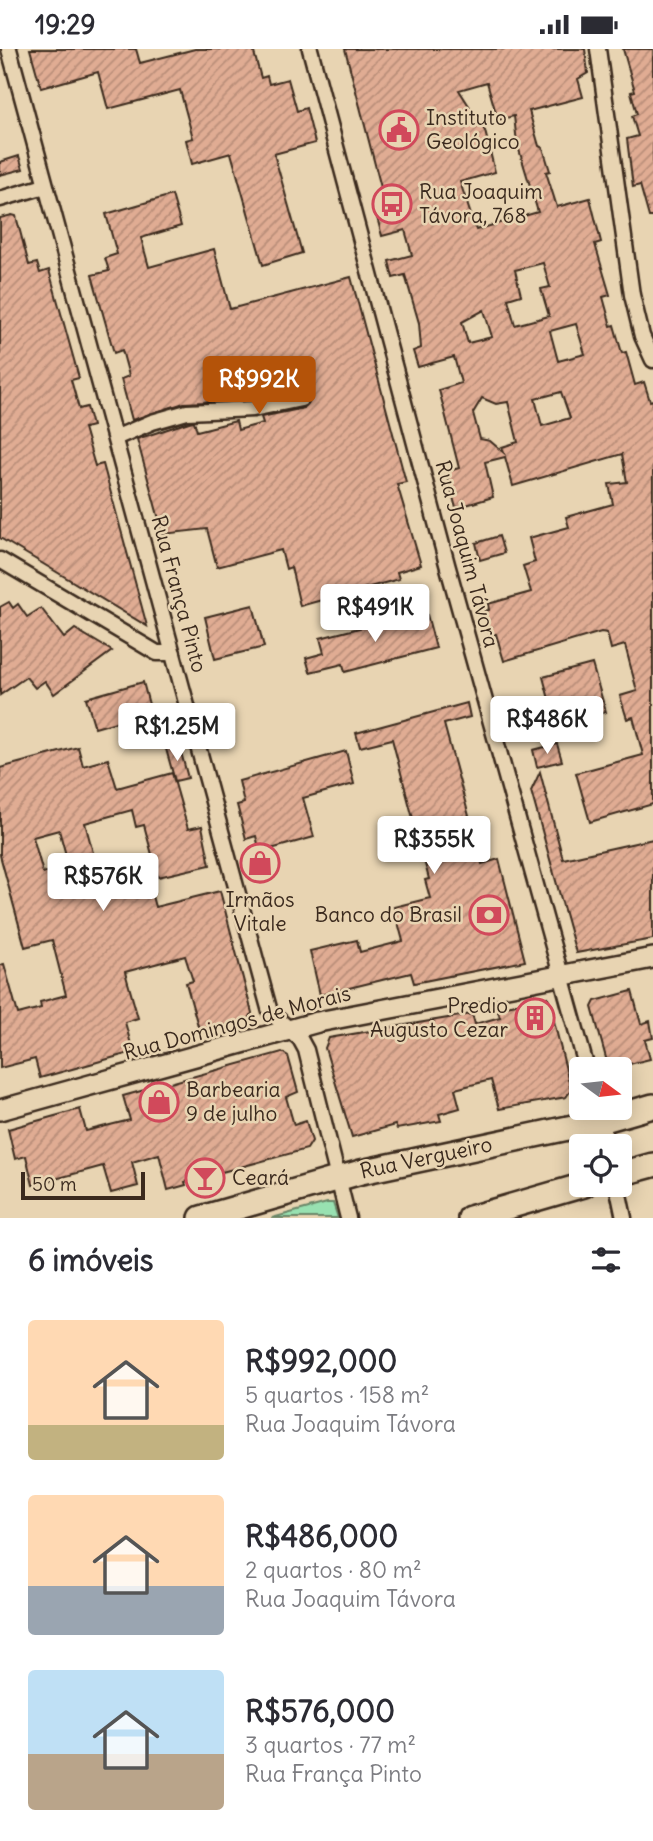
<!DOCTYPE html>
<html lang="pt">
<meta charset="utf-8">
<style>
body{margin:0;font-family:Delius,sans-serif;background:#f7f7f7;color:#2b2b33;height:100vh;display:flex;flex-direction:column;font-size:26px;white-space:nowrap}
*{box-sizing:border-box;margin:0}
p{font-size:23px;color:#7c7c81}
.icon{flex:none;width:38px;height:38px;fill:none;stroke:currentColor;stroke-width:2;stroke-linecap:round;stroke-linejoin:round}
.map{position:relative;height:1169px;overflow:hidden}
.drawer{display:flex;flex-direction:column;background:#fff;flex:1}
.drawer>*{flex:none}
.needle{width:46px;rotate:105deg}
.controls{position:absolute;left:569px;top:1008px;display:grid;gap:14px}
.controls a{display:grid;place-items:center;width:63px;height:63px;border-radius:7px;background:#fff;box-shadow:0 4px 18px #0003;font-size:35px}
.scale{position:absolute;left:21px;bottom:18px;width:124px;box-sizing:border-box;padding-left:7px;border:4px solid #3b2a1e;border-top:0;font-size:19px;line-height:24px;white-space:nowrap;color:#3b2a1e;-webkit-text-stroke:5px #e8d4b2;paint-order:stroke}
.price{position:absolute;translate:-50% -60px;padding:0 16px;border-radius:7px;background:#fff;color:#222;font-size:23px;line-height:46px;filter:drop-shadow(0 2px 4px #0008)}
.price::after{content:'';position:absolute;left:50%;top:42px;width:21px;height:16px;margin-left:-10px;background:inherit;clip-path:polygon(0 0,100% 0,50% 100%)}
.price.on{background:#b45309;color:#fff}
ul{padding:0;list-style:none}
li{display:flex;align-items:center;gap:21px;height:175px;padding:0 28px}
li span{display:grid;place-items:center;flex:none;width:196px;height:140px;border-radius:7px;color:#555}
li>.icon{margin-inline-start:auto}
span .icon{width:84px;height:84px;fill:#fffc;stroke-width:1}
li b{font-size:30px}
h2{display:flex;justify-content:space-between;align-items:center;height:84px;padding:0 28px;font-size:30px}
.status{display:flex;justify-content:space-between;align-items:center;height:49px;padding:0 35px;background:#fff;direction:ltr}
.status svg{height:19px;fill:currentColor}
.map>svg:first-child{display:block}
.forest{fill:url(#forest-crowns);stroke:#6a8668;stroke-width:2}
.building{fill:url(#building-hatch);stroke:#3b2a1e;stroke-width:2;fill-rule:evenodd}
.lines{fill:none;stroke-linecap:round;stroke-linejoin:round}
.street-casing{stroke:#3b2a1e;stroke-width:19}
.secondary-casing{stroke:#3b2a1e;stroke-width:24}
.primary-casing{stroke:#3b2a1e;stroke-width:28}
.street{stroke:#e8d4b2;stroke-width:14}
.secondary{stroke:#e8d4b2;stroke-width:19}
.primary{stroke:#e8d4b2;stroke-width:23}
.labels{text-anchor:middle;stroke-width:5;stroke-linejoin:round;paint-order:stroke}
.poi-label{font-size:21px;fill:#3b2a1e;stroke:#e8d4b2;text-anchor:start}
.street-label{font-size:21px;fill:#3b2a1e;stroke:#e8d4b2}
</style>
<div class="status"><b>19:29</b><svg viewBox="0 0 49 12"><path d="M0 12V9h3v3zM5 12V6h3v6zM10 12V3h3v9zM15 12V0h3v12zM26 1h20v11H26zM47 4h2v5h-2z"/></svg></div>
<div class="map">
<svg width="653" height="1169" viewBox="0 0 653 1169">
<defs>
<pattern id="forest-crowns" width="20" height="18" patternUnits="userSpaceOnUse" patternTransform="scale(1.75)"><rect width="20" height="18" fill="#98e1b1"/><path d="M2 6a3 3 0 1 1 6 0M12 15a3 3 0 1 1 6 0" fill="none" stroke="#84c198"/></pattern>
<pattern id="building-hatch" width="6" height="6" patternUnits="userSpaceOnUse" patternTransform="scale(1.75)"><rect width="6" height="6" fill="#e0ac93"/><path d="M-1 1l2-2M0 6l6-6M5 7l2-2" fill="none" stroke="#b78c77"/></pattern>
</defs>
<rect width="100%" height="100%" fill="#e8d4b2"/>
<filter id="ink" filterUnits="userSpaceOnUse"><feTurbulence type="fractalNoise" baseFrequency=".0143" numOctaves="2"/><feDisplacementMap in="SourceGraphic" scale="14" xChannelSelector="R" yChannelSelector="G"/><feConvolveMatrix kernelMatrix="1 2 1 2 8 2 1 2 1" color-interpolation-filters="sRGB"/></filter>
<g filter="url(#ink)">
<polygon class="forest" points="327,1154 333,1154 338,1169 272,1169"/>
<g class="building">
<polygon points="30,0 136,0 140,14 195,0 253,0 261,29 267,27 269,35 288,30 297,62 306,59 315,94 274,105 302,204 263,216 231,104 192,115 186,91 193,89 180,41 108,60 98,23 41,39"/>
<path d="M 345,0 L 585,0 L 588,24 L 578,30 L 583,48 L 529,62 L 539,97 L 543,99 L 550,122 L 546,123 L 557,158 L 590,149 L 601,193 L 595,195 L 610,246 L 603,248 L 611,277 L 614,276 L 622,304 L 626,303 L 635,336 L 644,333 L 650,352 L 653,351 L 653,755 L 590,773 L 576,724 L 643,706 L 633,668 L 627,670 L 620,647 L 637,642 L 625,596 L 611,600 L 607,584 L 601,583 L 504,612 L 496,585 L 490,586 L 484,562 L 489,561 L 488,555 L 531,543 L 523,517 L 535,513 L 529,489 L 569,478 L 566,468 L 613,455 L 609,435 L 627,433 L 622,405 L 513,437 L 505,408 L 485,413 L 493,448 L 456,459 L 446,423 L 459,419 L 439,341 L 461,334 L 454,308 L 418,318 L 413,302 L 421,299 L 419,274 L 405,226 L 393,229 L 389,212 L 412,206 L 405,181 L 382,187 L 374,157 L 385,154 ZM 487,33 L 498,71 L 514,67 L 517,94 L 538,163 L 476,181 L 460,133 L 495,123 L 485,82 L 459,41 ZM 543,214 L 550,238 L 541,240 L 549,267 L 515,276 L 508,250 L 521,246 L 515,221 ZM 484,261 L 492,288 L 468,294 L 462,273 ZM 576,275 L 585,305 L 558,312 L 550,282 ZM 561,343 L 570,369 L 542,377 L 535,350 ZM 482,349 L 496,355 L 508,353 L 518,393 L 502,398 L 504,404 L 490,392 L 480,390 L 473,364 Z"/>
<polygon points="623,0 653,0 653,168 649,168 640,136 633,138 627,90 638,87 632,67 637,65 631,43 635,42"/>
<polygon points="19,107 23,120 0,126 0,113"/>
<polygon points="172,146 181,177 141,189 149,218 214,200 230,260 351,228 406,433 397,435 421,516 397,523 399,530 300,557 291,518 286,520 281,501 217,518 207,480 163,485 137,390 189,373 194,372 197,382 236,372 238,381 263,374 261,368 304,359 310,349 308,343 300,341 256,349 254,340 205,353 184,354 132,371 121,330 129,327 122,301 114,304 92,226 109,222 105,209 117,205 106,165"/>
<polygon points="12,166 16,167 29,216 37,214 40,224 49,221 79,329 71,331 75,345 79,360 87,358 92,377 84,379 95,417 103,415 147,577 0,489 0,169"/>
<polygon points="499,487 504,504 480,511 476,494"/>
<polygon points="9,553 13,559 18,555 27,568 41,559 64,589 75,580 112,602 54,645 45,632 35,639 26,628 0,646 0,558"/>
<polygon points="253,556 264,598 215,610 205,568"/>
<polygon points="426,562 436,599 345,623 343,615 310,623 306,609 324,604 320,589"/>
<polygon points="592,615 606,663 556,676 543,628"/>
<polygon points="143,633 151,663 95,679 86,649"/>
<polygon points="467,654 470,668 444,675 482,815 499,810 525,912 414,934 411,924 320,946 310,902 357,891 360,903 403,892 394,858 430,849 425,831 429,830 392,690 360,698 356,684"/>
<polygon points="557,695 562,712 537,718 533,701"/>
<polygon points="179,696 188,729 175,732 166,700"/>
<path d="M 78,698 L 83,717 L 108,710 L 117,739 L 172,724 L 188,780 L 202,777 L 210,816 L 158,828 L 144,776 L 136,778 L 132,761 L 85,774 L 105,848 L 149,836 L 155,858 L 220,842 L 252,964 L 249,970 L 200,984 L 186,934 L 193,932 L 185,907 L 125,923 L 138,969 L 125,973 L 133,1003 L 40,1029 L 35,1010 L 0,1019 L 0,916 L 4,915 L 18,965 L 41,959 L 40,953 L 66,946 L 52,891 L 25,898 L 0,806 L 0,719 ZM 59,781 L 69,817 L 43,824 L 33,788 Z"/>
<polygon points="346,702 354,735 303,749 314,788 260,803 256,787 246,790 237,756 244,754 239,732"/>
<polygon points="540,723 563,810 653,790 653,890 576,904 531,742"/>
<polygon points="632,942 641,975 650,972 653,989 645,991 650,1010 609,1020 592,958 595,952"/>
<polygon points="548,948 571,1041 566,1048 499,1060 491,1031 455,1040 460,1059 439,1065 441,1072 397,1080 395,1076 352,1088 325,999 329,989 472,965 475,975 500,968 497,959"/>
<polygon points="282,1003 288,1007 298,1043 286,1048 294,1076 306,1072 312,1092 307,1100 185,1133 186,1136 168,1141 159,1105 132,1113 138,1137 111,1144 103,1117 33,1136 26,1107 15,1110 8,1080 80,1060 86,1082 130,1071 123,1047"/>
</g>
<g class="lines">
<g class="street-casing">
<g id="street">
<polyline points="9,0 270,963 300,990 306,1001 348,1169"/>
<polyline points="310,0 447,515 587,1020"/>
<polyline points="598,0 632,246 642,287 653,311"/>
<polyline points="0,150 45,137"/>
<polyline points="115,389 152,373 187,363 253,360 301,350"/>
<polyline points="0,511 157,604 173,604"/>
<polyline points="598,1059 607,1097"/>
<polyline points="617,1136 624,1169"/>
</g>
</g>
<g class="secondary-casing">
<polyline id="secondary" points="0,1061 318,973 653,909"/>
</g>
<g class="primary-casing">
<g id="primary">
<polyline points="620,1125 653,1116"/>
<polyline points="201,1169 361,1123 601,1072 653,1057"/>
<polyline points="470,1169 584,1136"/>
</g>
</g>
<use href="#street" class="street"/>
<use href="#secondary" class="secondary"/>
<use href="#primary" class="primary"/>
</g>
</g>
<defs>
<g id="civic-ring" transform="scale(2.0125)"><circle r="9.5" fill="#e8d4b2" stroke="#d1495b" stroke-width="1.5"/><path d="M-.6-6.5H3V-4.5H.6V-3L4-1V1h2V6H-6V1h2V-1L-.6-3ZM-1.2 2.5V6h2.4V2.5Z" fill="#d1495b"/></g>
<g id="bus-ring" transform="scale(2.0125)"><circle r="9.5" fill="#e8d4b2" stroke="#d1495b" stroke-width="1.5"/><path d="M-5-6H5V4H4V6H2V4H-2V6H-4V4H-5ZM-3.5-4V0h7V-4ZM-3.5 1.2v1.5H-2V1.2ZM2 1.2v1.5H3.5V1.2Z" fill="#d1495b"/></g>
<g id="shop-ring" transform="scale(2.0125)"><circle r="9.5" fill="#e8d4b2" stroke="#d1495b" stroke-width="1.5"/><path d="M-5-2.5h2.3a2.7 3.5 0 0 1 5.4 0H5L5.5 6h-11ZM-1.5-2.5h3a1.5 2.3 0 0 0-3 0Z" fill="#d1495b"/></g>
<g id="bank-ring" transform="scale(2.0125)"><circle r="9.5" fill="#e8d4b2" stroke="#d1495b" stroke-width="1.5"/><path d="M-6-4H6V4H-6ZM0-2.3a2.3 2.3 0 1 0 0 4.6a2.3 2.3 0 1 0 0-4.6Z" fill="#d1495b"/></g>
<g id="building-ring" transform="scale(2.0125)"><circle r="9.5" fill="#e8d4b2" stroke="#d1495b" stroke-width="1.5"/><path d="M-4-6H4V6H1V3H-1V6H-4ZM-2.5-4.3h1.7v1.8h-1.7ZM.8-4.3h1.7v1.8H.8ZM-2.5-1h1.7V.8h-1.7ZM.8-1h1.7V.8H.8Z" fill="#d1495b"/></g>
<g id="bar-ring" transform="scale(2.0125)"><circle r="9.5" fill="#e8d4b2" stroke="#d1495b" stroke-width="1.5"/><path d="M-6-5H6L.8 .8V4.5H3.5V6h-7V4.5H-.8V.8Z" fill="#d1495b"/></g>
</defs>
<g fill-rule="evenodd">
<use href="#civic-ring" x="399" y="81"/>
<use href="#bus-ring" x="392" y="155"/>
<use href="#shop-ring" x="260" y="814"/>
<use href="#bank-ring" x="489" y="866"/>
<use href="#building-ring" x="535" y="969"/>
<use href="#shop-ring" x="159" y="1053"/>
<use href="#bar-ring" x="205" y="1129"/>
</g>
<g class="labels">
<g class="poi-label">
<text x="426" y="76">Instituto<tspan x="426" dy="24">Geológico</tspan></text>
<text x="419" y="150">Rua Joaquim<tspan x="419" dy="24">Távora, 768</tspan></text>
<text x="260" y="858" text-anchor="middle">Irmãos<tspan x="260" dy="24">Vitale</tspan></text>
<text x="462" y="873" text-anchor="end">Banco do Brasil</text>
<text x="508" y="964" text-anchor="end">Predio<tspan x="508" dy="24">Augusto Cezar</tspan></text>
<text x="186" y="1048">Barbearia<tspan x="186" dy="24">9 de julho</tspan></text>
<text x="232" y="1136">Ceará</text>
</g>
<g class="street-label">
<text transform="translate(467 505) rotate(75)" y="7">Rua Joaquim Távora</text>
<text transform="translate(179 545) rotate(75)" y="7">Rua França Pinto</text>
<text transform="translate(237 974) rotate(-15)" y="7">Rua Domingos de Morais</text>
<text transform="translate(426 1109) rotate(-12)" y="7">Rua Vergueiro</text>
</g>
</g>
</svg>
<div class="controls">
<a><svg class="needle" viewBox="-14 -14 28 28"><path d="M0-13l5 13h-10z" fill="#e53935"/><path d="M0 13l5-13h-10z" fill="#7c7c81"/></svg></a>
<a><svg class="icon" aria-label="locate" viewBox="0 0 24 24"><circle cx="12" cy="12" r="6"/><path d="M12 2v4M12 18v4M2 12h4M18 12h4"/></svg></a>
</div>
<div class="scale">50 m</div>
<b class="price on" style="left:259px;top:367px">R$992K</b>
<b class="price" style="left:375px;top:595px">R$491K</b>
<b class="price" style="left:547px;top:707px">R$486K</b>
<b class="price" style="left:177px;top:714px">R$1.25M</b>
<b class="price" style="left:434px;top:827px">R$355K</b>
<b class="price" style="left:103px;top:864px">R$576K</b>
</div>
<section class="drawer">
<h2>6 imóveis<svg class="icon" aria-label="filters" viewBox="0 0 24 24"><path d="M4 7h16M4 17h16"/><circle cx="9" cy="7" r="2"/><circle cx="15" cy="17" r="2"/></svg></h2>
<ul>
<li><span style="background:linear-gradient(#ffd9b3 75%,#c2b280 0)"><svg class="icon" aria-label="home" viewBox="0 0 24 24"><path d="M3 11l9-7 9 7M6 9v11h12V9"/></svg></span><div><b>R$992,000</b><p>5 quartos · 158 m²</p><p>Rua Joaquim Távora</p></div></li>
<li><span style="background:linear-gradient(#ffd9b3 65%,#9aa5b1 0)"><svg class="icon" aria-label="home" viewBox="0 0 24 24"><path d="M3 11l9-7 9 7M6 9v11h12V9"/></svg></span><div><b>R$486,000</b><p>2 quartos · 80 m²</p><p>Rua Joaquim Távora</p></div></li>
<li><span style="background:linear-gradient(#bfe0f5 60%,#b9a48a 0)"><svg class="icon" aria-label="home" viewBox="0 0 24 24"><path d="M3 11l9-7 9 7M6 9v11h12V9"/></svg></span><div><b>R$576,000</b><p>3 quartos · 77 m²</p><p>Rua França Pinto</p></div></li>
</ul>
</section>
